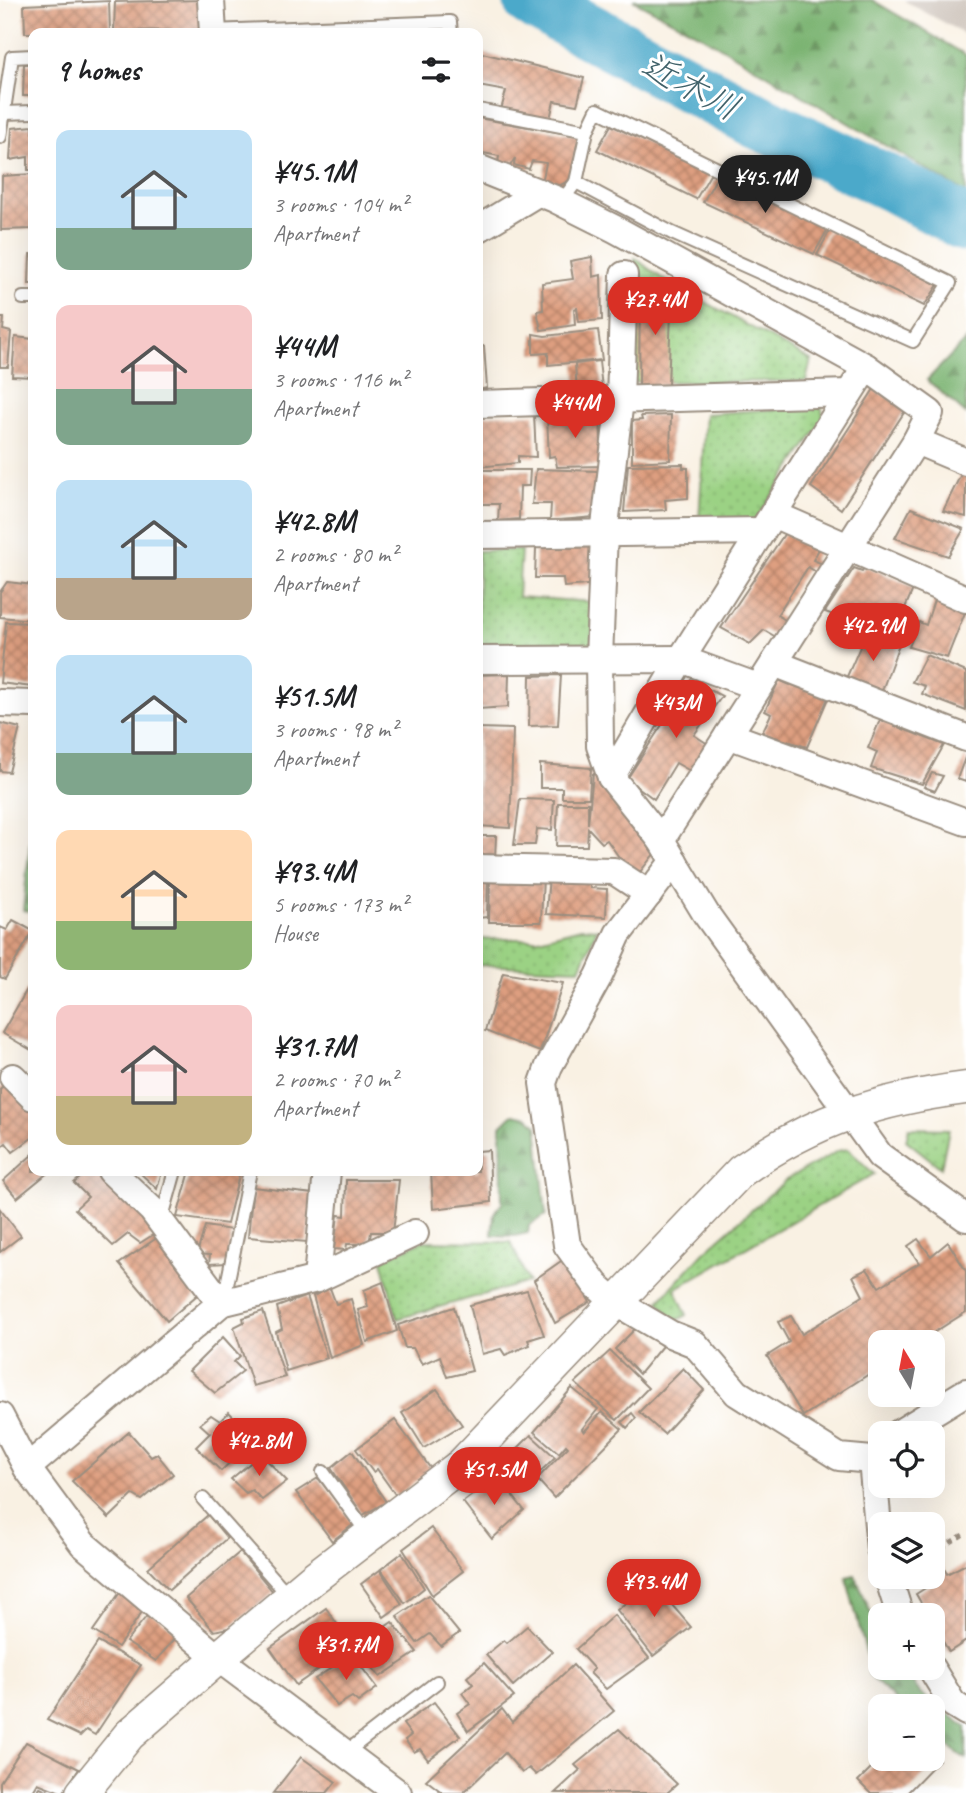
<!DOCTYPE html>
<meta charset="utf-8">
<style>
body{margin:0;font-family:Caveat,"Klee One",sans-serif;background:#f6f6f6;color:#202124;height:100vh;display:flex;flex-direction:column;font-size:26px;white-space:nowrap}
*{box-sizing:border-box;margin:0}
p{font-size:23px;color:#757577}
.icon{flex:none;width:38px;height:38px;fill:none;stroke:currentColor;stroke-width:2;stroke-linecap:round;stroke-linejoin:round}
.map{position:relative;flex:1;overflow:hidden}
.sheet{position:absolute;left:28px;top:28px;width:455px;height:1148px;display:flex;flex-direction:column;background:#fff;border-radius:14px;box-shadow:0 7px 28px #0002}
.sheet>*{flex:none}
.needle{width:46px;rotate:350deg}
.fabs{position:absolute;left:868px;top:1330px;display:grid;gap:14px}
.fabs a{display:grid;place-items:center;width:77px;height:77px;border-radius:14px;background:#fff;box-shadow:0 7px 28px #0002;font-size:35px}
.price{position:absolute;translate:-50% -60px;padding:0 16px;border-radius:24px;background:#d93025;color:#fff;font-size:23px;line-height:46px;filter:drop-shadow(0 2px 4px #0008)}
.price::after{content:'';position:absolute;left:50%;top:42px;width:21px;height:16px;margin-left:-10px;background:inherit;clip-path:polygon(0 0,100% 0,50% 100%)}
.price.on{background:#222;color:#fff}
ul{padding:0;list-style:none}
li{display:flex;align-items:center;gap:21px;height:175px;padding:0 28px}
li span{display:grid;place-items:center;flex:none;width:196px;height:140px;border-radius:14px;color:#555}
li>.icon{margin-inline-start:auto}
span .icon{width:84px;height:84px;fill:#fffc;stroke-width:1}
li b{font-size:30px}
h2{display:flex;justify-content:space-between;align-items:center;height:84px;padding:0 28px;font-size:30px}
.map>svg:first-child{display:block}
.industrial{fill:#ccc2b9}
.green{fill:url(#green-dots);stroke:#6b7e51;stroke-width:2}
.forest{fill:url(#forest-firs);stroke:#5c6f48;stroke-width:2}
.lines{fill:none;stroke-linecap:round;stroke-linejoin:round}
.river{stroke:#4ba9ca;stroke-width:56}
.building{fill:url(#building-cross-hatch)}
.service-casing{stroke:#9a8e80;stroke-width:16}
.minor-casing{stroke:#9a8e80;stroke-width:30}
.tertiary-casing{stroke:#9a8e80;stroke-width:35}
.path{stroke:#9a8e80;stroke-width:4.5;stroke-dasharray:5 5;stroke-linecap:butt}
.service{stroke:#fff;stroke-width:12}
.minor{stroke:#fff;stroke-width:26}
.tertiary{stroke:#fff;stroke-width:32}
.labels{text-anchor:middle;stroke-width:6;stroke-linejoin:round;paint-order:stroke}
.water-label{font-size:35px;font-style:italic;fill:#42636b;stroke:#fff}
</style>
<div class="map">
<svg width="966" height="1793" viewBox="0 0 966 1793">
<defs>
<pattern id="green-dots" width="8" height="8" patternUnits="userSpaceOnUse" patternTransform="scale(1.75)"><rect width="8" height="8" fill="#9bd284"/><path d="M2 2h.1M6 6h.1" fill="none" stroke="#86b472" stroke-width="1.8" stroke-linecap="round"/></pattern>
<pattern id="forest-firs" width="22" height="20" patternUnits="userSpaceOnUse" patternTransform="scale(1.75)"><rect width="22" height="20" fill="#7cb472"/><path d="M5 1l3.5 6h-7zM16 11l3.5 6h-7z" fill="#67935d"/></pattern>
<pattern id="building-cross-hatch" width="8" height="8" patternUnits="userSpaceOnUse" patternTransform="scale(1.75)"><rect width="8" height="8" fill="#de9f80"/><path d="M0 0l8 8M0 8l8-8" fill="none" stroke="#b58268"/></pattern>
</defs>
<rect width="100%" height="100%" fill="#fff"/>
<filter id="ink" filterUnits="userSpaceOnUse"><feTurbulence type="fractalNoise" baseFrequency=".0143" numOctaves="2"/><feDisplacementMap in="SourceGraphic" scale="14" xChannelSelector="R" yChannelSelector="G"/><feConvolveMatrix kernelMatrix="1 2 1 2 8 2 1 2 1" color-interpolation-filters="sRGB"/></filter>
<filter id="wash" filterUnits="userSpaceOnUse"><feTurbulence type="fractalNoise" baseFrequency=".00686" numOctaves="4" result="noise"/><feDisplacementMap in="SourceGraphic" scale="28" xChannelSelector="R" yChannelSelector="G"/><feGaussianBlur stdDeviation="1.57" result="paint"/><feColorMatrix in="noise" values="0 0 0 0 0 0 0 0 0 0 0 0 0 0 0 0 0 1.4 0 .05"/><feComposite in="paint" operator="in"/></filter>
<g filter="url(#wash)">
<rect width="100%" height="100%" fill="#f9f1e3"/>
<polygon class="industrial" points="903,0 966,0 966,35"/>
<g class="green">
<polygon points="635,258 663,279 811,360 806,381 633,382"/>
<polygon points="821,406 824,419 754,522 699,522 705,414"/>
<polygon points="521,550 518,597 593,602 592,651 478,653 478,551"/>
<polygon points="581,928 597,929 580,969 478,965 478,939 539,939"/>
<polygon points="909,1128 949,1129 941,1168 906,1140"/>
<polygon points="848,1149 874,1174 675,1289 687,1315 674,1322 659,1301 704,1252 786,1180 838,1151"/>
<polygon points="422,1241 511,1242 528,1282 397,1319 382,1260"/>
</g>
<g class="forest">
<polygon points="633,0 872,0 966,55 966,193 702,36"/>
<polygon points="966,340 966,414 927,380"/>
<polygon points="33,813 33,913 23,910"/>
<polygon points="513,1114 528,1117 537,1125 546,1215 529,1225 528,1233 515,1236 492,1235 494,1214 502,1203 501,1126"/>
<polygon points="855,1575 880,1635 880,1668 903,1668 920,1693 966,1727 966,1759 933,1735 933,1706 902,1706 869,1675 869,1663 846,1577"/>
</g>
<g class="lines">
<polyline class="river" points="531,0 759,122 894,185 966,224"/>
</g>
<g id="blocks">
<g class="building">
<polygon points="202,0 205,30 114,31 115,2"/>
<polygon points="109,1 110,32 25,33 24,5"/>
<polygon points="478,52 584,78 577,105 554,101 550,119 501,110 506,91 478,86"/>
<polygon points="24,64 33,64 33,96 23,96"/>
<polygon points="478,118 579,136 570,180 559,186 542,183 546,163 532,161 529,169 514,165 515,158 510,166 498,164 499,156 478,152"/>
<polygon points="611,125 711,173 696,199 597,150"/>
<polygon points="33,126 33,170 28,170 28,157 10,160 12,128"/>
<polygon points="33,174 33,229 1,230 2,176"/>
<polygon points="718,175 828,229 814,254 703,202"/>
<polygon points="830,230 938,285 924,306 817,255"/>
<polygon points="30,254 33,254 33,284 29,284"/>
<polygon points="592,257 593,277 601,275 602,320 579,322 577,308 574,309 575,325 541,330 537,311 543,310 542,283 573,279 570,261"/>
<polygon points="640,290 672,290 668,385 639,387"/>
<polygon points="0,318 4,318 3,330 11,332 8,367 0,367"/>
<polygon points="598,330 602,360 548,365 548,353 533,354 533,334 545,336"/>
<polygon points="15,337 33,339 33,377 12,376"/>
<polygon points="484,346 487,388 478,390 478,347"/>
<polygon points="599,361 602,388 577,391 575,364"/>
<polygon points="874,389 907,408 841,509 811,487"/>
<polygon points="555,412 576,412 577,417 600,417 602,466 557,467 555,456 549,457 547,417 555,417"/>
<polygon points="534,414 536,457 518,456 518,463 478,467 478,415"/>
<polygon points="671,415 670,460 632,462 632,421 642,420 641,416"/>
<polygon points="683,464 683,468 688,468 688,498 665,500 666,510 624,512 628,465"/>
<polygon points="536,469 598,471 594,517 550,521 551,504 532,504"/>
<polygon points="478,470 530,470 529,486 520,486 519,519 498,521 499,504 478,504"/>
<polygon points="962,472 966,474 966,517 943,511"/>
<polygon points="911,508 964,529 948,556 895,538"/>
<polygon points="785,533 819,549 813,560 828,566 823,576 808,567 777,615 792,624 781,640 764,630 750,644 721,628"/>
<polygon points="597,547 598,584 564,587 563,578 535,578 536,548"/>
<polygon points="865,566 914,587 893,636 825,612 854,568 862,571"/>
<polygon points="7,582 33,585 33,620 0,617 0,592"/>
<polygon points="935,597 966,610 947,658 909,647 919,622 926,625"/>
<polygon points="6,622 33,623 33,687 0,683"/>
<polygon points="867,631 899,644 880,696 845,681"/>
<polygon points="926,655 966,672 966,711 922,694 925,686 912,682"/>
<polygon points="509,674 508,707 478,709 478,675"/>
<polygon points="561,675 558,725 529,726 530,676"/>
<polygon points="691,680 722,696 694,735 711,746 692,772 676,763 654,799 627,779"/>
<polygon points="779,680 790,685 792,680 829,696 807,747 762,733 771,714 765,711"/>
<polygon points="880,720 944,745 922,784 871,768 877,752 868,748"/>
<polygon points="0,723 20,728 9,772 0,771"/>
<polygon points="478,728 513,729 510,828 478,826"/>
<polygon points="966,755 966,782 957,779"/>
<polygon points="540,764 591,768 589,798 562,798 562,788 540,788"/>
<polygon points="932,773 943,776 935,791 924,787"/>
<polygon points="593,774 604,775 661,845 640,872 621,860 607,840 602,843 588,828 587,846 556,846 558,803 588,803 588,824"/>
<polygon points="520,799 554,800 552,830 537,829 535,845 514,845"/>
<polygon points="478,836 496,836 495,858 478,859"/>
<polygon points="549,876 589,876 590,888 607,889 606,917 546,914"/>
<polygon points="478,877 488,877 487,917 478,918"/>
<polygon points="490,877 543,877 541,922 489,922"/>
<polygon points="13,920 33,931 5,979 0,977 0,927 7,930"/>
<polygon points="503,973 563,983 540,1052 485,1031"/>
<polygon points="29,986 33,987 33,1051 2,1033"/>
<polygon points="8,1081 33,1106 33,1137 13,1152 6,1143 0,1148 0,1089"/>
<polygon points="489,1150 491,1202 433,1209 431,1171 478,1171 478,1151"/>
<polygon points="33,1154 33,1171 50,1171 17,1198 3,1181"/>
<polygon points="88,1171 103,1171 159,1231 140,1243 128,1234 113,1246 75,1209 88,1197 74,1183"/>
<polygon points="138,1171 162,1171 157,1189"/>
<polygon points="190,1171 240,1171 227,1224 177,1217"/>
<polygon points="346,1180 399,1180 393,1232 371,1232 369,1244 347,1244 346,1250 334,1249 338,1215 345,1216"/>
<polygon points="253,1187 313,1194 307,1242 248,1237"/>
<polygon points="0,1209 21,1236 0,1252"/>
<polygon points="205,1226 232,1230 227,1263 209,1264 210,1255 197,1254"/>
<polygon points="161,1235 204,1289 167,1321 119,1264"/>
<polygon points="918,1239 931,1256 948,1242 966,1271 966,1312 919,1342 880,1342 880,1367 803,1416 767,1356 789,1342 778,1322 791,1316 802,1334 863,1296 853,1276 867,1269 879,1287 919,1263 908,1246"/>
<polygon points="564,1259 590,1302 555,1323 534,1280"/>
<polygon points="383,1282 397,1331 367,1342 358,1310 368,1307 364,1290"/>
<polygon points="330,1288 336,1304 351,1299 364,1345 330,1358 313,1296"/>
<polygon points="527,1290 544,1335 528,1340 530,1345 505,1355 501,1349 482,1354 470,1305"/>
<polygon points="307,1296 327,1358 286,1371 276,1332 282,1329 277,1307"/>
<polygon points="454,1307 472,1371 447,1377 440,1356 422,1364 413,1348 405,1348 398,1325"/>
<polygon points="263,1311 285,1377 253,1386 234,1327 244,1322 243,1318"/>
<polygon points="639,1325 662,1346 639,1374 615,1349"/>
<polygon points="223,1337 240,1356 234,1362 243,1371 215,1393 189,1371"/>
<polygon points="610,1351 648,1388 617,1420 575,1383"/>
<polygon points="683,1368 704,1390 664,1434 639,1412"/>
<polygon points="572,1388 598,1409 582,1429 584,1432 602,1412 622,1429 554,1498 537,1479 568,1447 566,1445 559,1453 534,1432"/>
<polygon points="437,1389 462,1425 424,1448 402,1413"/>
<polygon points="229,1412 254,1439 221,1471 196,1447 210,1433 200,1424 211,1415 220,1421"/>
<polygon points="632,1413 636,1418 627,1428 622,1422"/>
<polygon points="395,1420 431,1469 397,1497 377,1469 373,1472 356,1449"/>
<polygon points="129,1432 151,1457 157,1454 173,1474 142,1500 133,1495 109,1518 72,1481"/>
<polygon points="531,1435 555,1457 531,1481 507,1459"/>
<polygon points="352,1451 386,1502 363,1515 331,1468"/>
<polygon points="261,1454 287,1481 262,1500 252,1490 246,1493 231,1479"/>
<polygon points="497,1476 524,1510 492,1539 463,1502"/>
<polygon points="318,1478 354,1524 332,1541 296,1492"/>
<polygon points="208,1515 227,1538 169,1590 148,1568"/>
<polygon points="431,1528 463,1571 432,1595 403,1549"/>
<polygon points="240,1552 274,1593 228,1628 214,1631 186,1598"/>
<polygon points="402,1553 424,1588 405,1603 381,1569"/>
<polygon points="938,1557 947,1574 966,1564 966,1641 949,1652 933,1624 933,1615 928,1615 916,1594 935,1582 933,1560"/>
<polygon points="380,1570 402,1604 384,1617 361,1584"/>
<polygon points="652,1582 691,1627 653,1656 617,1610"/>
<polygon points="121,1591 144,1609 118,1647 93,1631"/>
<polygon points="428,1595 459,1633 441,1646 430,1634 417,1643 397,1616"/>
<polygon points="326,1608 352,1646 296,1685 270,1648"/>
<polygon points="150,1612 179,1633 156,1661 126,1642"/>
<polygon points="614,1615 649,1658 606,1689 590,1673 594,1669 576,1649"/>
<polygon points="392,1622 417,1652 380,1677 356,1647"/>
<polygon points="527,1626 552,1652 513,1686 486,1655 504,1640 507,1643"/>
<polygon points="98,1642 141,1665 95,1735 86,1730 80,1736 47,1720"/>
<polygon points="352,1654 377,1688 358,1702 352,1697 337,1706 315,1679"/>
<polygon points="484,1663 514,1697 468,1731 457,1713 470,1704 462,1693 473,1684 467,1677"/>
<polygon points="573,1665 614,1711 536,1775 529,1768 522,1773 505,1753 463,1793 443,1793 426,1780 502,1709 512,1722"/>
<polygon points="434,1702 460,1736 428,1760 420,1749 414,1752 405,1740 411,1735 403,1724"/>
<polygon points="619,1729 677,1784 667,1793 555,1793 580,1770 575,1765"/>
<polygon points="26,1742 79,1769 63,1793 38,1783 32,1793 0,1792 0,1782"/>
<polygon points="933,1752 939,1760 907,1793 870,1793 858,1781 880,1759 933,1759"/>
<polygon points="301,1757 336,1782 327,1793 273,1793"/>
<polygon points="40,1787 53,1793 36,1793"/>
</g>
</g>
</g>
<g filter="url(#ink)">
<use href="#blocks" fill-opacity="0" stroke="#9a8e80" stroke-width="2"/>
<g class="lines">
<g class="service-casing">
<g id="service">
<polyline points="212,31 450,22 451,33"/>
<polyline points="478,110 587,131 597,110 950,283 913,341 672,233 576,182 561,202"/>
<polyline points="4,113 33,112"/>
<polyline points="0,137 12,57 33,56"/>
<polyline points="576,182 587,131"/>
<polyline points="23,298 33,298"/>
<polyline points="161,1221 175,1171"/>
<polyline points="215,1296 227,1285 250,1171"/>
<polyline points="323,1472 368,1534"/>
<polyline points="203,1499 289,1596"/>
<polyline points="345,1753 437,1682"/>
</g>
</g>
<g class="minor-casing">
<g id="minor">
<polyline points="211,0 213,33"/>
<polyline points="478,168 555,199 615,229 866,367 930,413 916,441"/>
<polyline points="478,229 539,192"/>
<polyline points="624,275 620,400 604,534 599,658 600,746 611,777 661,840 706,914 880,1156 966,1218"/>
<polyline points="478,404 849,393"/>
<polyline points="773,514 966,599"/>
<polyline points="478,535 762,531"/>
<polyline points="478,660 681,659 758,687"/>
<polyline points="774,663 966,738"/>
<polyline points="0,703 33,704"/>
<polyline points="728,735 966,822"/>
<polyline points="611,777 681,659 866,367"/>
<polyline points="661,840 916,441 966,462"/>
<polyline points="674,861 618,934 599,976 549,1066 543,1083 567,1245 596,1285 614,1301 670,1334 695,1344 737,1393 839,1457 872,1460 880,1549"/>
<polyline points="478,868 614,871 649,894"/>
<polyline points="13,1077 33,1097"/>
<polyline points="111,1171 152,1210 221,1303"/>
<polyline points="317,1279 327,1171"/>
<polyline points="0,1416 27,1468 83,1544 218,1658 398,1793"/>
<polyline points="899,1433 966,1392"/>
<polyline points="27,1468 221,1303 317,1279 415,1233"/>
<polyline points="888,1577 900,1615"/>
<polyline points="931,1668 953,1704 966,1712"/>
</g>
</g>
<g class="tertiary-casing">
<path id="tertiary" d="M 82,1793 L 129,1735 L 218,1658 L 311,1580 L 461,1465 L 741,1171 C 812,1120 880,1099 966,1088"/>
</g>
<polyline class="path" points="933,1553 966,1533"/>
<use href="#service" class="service"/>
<use href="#minor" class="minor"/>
<use href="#tertiary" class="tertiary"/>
</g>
</g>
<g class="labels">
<g class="water-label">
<text transform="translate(691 86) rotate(28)" y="12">近木川</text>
</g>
</g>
</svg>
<div class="fabs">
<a><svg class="needle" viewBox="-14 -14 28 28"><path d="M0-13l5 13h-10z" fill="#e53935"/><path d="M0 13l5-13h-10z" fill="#757577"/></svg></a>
<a><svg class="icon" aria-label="locate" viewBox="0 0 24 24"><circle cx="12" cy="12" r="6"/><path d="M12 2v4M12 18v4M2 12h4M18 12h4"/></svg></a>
<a><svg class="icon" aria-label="layers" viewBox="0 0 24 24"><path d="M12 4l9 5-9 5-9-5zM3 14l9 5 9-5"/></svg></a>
<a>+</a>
<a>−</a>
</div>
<b class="price on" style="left:765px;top:215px">¥45.1M</b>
<b class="price" style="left:655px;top:337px">¥27.4M</b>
<b class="price" style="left:575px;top:440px">¥44M</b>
<b class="price" style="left:873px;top:663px">¥42.9M</b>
<b class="price" style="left:676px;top:740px">¥43M</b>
<b class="price" style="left:259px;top:1478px">¥42.8M</b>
<b class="price" style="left:494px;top:1507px">¥51.5M</b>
<b class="price" style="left:654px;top:1619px">¥93.4M</b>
<b class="price" style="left:346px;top:1682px">¥31.7M</b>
<section class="sheet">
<h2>9 homes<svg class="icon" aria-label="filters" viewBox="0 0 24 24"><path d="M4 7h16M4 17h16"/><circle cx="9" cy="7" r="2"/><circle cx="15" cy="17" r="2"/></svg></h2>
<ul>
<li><span style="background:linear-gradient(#bfe0f5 70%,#7fa58c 0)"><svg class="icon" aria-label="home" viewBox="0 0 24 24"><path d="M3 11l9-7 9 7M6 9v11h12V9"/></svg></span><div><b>¥45.1M</b><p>3 rooms · 104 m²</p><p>Apartment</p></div></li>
<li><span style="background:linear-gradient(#f6c9c9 60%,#7fa58c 0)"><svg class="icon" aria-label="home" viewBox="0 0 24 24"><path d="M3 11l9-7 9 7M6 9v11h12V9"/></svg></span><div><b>¥44M</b><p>3 rooms · 116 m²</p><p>Apartment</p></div></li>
<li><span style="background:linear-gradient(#bfe0f5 70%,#b9a48a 0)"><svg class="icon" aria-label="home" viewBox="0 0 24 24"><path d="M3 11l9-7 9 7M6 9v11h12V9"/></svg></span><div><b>¥42.8M</b><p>2 rooms · 80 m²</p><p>Apartment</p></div></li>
<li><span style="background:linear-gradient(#bfe0f5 70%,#7fa58c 0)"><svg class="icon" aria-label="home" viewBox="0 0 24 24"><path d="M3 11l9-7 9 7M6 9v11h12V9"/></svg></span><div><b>¥51.5M</b><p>3 rooms · 98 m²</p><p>Apartment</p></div></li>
<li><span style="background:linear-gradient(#ffd9b3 65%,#8fb573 0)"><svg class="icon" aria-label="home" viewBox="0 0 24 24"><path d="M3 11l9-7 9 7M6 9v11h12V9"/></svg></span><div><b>¥93.4M</b><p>5 rooms · 173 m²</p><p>House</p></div></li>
<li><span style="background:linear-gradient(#f6c9c9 65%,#c2b280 0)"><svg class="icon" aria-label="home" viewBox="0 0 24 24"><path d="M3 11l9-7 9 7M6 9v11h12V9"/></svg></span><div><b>¥31.7M</b><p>2 rooms · 70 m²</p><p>Apartment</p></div></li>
</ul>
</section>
</div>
